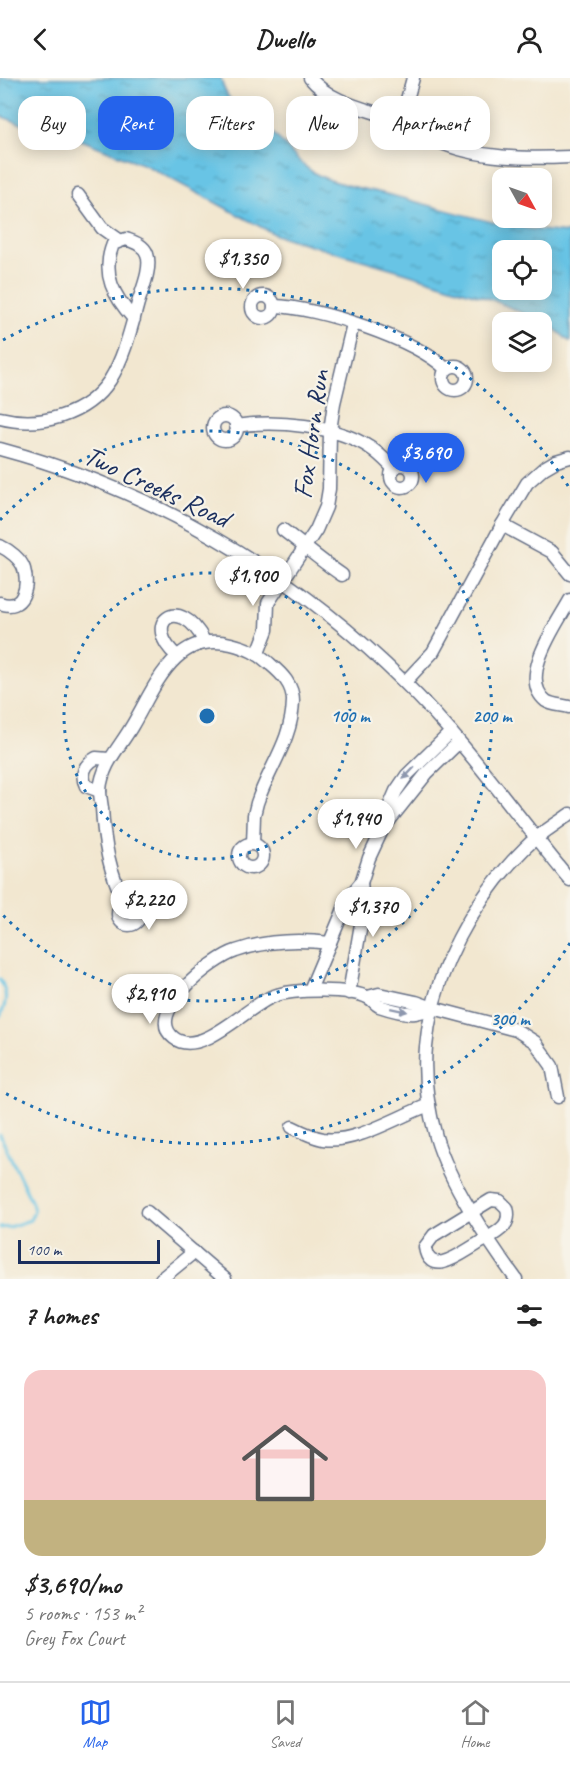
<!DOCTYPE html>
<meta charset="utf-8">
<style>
body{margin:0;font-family:Caveat,sans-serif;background:#f6f6f6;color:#222;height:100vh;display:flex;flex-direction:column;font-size:22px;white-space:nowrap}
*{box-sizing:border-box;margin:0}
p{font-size:20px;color:#767676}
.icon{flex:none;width:33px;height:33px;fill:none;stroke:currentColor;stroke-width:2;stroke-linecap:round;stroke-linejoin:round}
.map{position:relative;height:1201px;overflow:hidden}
.drawer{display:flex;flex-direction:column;background:#fff;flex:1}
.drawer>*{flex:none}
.hud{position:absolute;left:18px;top:18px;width:534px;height:54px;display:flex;gap:12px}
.needle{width:39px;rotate:130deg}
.buttons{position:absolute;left:492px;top:90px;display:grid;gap:12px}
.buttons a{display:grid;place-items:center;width:60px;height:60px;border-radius:12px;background:#fff;box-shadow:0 3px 15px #0003;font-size:30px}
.scale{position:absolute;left:18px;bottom:15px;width:142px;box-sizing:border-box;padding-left:6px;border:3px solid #1b2f5e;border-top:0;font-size:16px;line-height:21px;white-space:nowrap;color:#1b2f5e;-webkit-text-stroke:4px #f7f3e8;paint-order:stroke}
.price{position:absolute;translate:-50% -51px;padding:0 14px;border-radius:21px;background:#fff;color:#222;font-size:20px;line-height:39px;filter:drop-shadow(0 2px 3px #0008)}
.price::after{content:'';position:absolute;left:50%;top:36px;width:18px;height:14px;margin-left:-9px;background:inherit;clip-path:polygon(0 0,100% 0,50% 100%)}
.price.active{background:#2563eb;color:#fff}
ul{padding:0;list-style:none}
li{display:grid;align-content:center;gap:12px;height:318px;padding:0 24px}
li span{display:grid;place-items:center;height:186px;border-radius:18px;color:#555}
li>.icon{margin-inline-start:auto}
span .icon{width:108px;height:108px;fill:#fffc;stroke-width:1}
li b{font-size:26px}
h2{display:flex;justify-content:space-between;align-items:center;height:72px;padding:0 24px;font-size:26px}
.tag{padding:0 21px;border-radius:18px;background:#fff;box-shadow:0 3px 15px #0003;font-size:21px;line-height:54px}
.tag.active{background:#2563eb;color:#fff}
header{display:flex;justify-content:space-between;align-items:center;height:78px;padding:0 24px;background:#fff;font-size:27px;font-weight:600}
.tab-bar{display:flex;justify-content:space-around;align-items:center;height:84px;border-top:2px solid #e0e0e0;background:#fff;font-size:16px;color:#767676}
.tab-bar a{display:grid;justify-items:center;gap:3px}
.tab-bar .active{color:#2563eb}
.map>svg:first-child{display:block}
.water{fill:url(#water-ripples);stroke:#417aa2;stroke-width:1.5;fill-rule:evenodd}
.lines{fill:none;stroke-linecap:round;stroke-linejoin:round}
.stream{stroke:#67c4e5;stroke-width:3}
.minor-casing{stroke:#666f86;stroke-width:15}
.minor{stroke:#fff;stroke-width:12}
.oneway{fill:#8d97ae}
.ring{fill:none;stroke:#1f6fb2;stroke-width:3;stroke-dasharray:3 6}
.labels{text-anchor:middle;stroke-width:4.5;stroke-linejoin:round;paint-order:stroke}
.street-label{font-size:28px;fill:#1b2f5e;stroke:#f7f3e8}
.centre{fill:#1f6fb2;stroke:#f7f3e8;stroke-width:3}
.ring-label{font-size:18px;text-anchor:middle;font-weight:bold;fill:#1f6fb2;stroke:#f7f3e8;stroke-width:4.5;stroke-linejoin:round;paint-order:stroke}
</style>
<header><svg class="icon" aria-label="back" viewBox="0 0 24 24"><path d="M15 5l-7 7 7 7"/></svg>Dwello<svg class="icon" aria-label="person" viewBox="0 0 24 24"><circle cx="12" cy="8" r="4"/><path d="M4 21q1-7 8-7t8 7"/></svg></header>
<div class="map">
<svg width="570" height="1201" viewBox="0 0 570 1201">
<defs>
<pattern id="water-ripples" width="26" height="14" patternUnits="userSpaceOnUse" patternTransform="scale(1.5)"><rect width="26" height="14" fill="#67c4e5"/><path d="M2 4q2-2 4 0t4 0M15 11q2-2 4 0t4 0" fill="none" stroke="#54a0bd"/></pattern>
</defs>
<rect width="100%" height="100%" fill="#f7f3e8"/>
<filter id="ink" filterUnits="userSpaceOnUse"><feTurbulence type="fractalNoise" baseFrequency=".0167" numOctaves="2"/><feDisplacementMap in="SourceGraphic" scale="12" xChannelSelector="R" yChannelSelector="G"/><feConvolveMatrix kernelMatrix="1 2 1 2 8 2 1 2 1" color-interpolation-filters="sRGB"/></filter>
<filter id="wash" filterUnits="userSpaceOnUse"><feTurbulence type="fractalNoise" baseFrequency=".008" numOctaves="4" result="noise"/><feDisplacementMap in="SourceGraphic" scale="24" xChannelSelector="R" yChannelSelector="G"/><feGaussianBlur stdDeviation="1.35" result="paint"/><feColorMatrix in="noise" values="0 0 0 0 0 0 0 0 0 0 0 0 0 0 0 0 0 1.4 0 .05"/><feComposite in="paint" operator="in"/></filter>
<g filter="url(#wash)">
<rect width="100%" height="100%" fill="#f2e7d0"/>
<path class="water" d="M 0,0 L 221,0 C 226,28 248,36 269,52 C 287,66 298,88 320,98 C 342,108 367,111 390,117 C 431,127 470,140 511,148 C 530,152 550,153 570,155 L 570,264 L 550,247 L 493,222 L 404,194 L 276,157 L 147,88 L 84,63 L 44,54 L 0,38 ZM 502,172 L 542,172 L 542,212 L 502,212 Z"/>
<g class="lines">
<g class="stream">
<path d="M 0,901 C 8,916 7,924 0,939"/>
<polyline points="0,1057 32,1125 34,1133 30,1142 9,1149 0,1150"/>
</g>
</g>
</g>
<g filter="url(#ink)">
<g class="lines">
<g class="minor-casing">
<g id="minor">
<path d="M 310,0 C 330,24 363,30 392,40 C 408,46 422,56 437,63 C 477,81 527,81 570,79"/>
<polyline points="401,43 413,0"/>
<polyline points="78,117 102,150 119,162"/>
<circle cx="263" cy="229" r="11"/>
<path d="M 274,228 C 318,229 415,261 446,291"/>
<circle cx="455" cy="300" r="12"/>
<circle cx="225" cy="350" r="12"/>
<path d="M 0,340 C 40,350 86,338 110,302 C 124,280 131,250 138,225 C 142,212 152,190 147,176 C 144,167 134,164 126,161 L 113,166 C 101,196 114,219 134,241"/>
<path d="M 236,348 C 275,342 335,347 369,369 C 379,375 386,383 394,391"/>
<path d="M 0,371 C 153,412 292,493 404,604 C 466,664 515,736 570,802"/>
<circle cx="402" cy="398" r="11"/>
<polyline points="502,447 552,474 570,496"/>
<path d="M 283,452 C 303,467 321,483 342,497"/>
<path d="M 0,468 C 9,472 21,481 24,491 C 29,509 23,534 0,525"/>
<polyline points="258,575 267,552 268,525 316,452 326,429 329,411 330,353 334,325 353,246"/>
<path d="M 177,578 C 140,546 179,514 204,563"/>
<polyline points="405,604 433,574 502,447 527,405 544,390 556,383 570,379"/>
<path d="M 569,629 C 562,627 552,627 546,623 C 517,600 557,546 570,522"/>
<path d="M 100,713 L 86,708 C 80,696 85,686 96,680 L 109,681"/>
<polyline points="384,749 427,695 459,664"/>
<circle cx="251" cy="778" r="12"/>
<circle cx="129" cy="836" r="11"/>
<path d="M 125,826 C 109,792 104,766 102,730 C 101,724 100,718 100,712 C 102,686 120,669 132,648 C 155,609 175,552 231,566 C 247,570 258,575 270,586 C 282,596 293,607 293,623 C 292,663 269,689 257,725 L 254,737 L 253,766"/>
<path d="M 330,865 C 298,861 267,862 236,873 C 213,880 142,936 174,960 C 201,981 249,926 274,918 C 294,911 350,910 369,920 C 373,922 375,926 379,928 C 388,931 406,936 415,935 C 421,934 427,932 433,930"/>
<polyline points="310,912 349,819 361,805 369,780 383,750 386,736 396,713 407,697 451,654"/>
<polyline points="349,915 364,829 361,805"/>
<polyline points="368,919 379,916 416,924 433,930 516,952 535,964 552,988 558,1019"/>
<path d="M 292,1049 C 302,1054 312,1059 323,1061 C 355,1066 398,1038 429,1027"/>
<path d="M 491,1122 L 500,1123 L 507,1130 C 509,1137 508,1143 504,1148 C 497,1156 485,1161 476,1167 C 462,1175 429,1201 425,1169 L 434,1157 Z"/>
<polyline points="147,1134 225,1201"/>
<polyline points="161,1201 194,1174"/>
<path d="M 516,1201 C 488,1163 449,1104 436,1059 C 428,1030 423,999 426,969 C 432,895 474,820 526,769 C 539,756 555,747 570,736"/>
</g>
</g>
<use href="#minor" class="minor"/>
</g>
<defs><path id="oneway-solid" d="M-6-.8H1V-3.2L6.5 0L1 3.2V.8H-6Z" transform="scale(1.5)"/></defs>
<g class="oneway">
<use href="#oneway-solid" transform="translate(409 695) rotate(134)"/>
<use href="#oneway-solid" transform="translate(399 932) rotate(12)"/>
</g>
</g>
<g class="ring">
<circle cx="207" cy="638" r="143"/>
<path d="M0 442A285 285 0 1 1 0 834"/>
<path d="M570 865A428 428 0 0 1 3 1014M3 262A428 428 0 0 1 570 411"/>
</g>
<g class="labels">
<g class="street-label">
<text transform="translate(310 356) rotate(-82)" y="10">Fox Horn Run</text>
<text transform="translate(157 408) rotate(25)" y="10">Two Creeks Road</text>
</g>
</g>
<circle cx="207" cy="638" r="9" class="centre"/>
<g class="ring-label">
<text x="350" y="644">100 m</text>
<text x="492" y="644">200 m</text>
<text x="510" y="947">300 m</text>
</g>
</svg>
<div class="buttons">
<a><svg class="needle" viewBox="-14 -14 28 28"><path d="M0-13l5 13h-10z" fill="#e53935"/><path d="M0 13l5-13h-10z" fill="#767676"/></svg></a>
<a><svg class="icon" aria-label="locate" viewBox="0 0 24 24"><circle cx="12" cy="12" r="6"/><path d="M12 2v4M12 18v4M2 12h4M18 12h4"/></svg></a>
<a><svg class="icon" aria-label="layers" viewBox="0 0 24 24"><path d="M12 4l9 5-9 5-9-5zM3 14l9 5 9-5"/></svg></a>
</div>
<div class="scale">100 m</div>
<b class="price" style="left:243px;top:212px">$1,350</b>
<b class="price active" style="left:426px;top:406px">$3,690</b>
<b class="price" style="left:253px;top:529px">$1,900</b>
<b class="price" style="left:356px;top:772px">$1,940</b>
<b class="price" style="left:149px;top:853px">$2,220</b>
<b class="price" style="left:373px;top:860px">$1,370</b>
<b class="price" style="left:150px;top:947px">$2,910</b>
<div class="hud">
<a class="tag">Buy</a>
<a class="tag active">Rent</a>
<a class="tag">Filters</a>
<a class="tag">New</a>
<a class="tag">Apartment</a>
</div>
</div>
<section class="drawer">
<h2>7 homes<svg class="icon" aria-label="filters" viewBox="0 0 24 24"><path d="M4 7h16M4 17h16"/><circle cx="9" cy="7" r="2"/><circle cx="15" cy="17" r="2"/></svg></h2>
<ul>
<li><span style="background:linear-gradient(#f6c9c9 70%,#c2b280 0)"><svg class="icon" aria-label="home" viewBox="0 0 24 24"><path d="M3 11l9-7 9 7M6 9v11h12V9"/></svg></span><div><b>$3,690/mo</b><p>5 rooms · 153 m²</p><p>Grey Fox Court</p></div></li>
</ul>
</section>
<nav class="tab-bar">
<a class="active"><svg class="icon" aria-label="map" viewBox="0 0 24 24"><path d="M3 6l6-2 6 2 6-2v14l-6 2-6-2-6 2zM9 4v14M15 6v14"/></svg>Map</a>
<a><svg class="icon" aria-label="saved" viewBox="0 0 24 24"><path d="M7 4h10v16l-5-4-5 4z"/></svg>Saved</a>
<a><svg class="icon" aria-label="home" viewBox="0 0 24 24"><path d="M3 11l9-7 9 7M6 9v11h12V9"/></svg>Home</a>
</nav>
